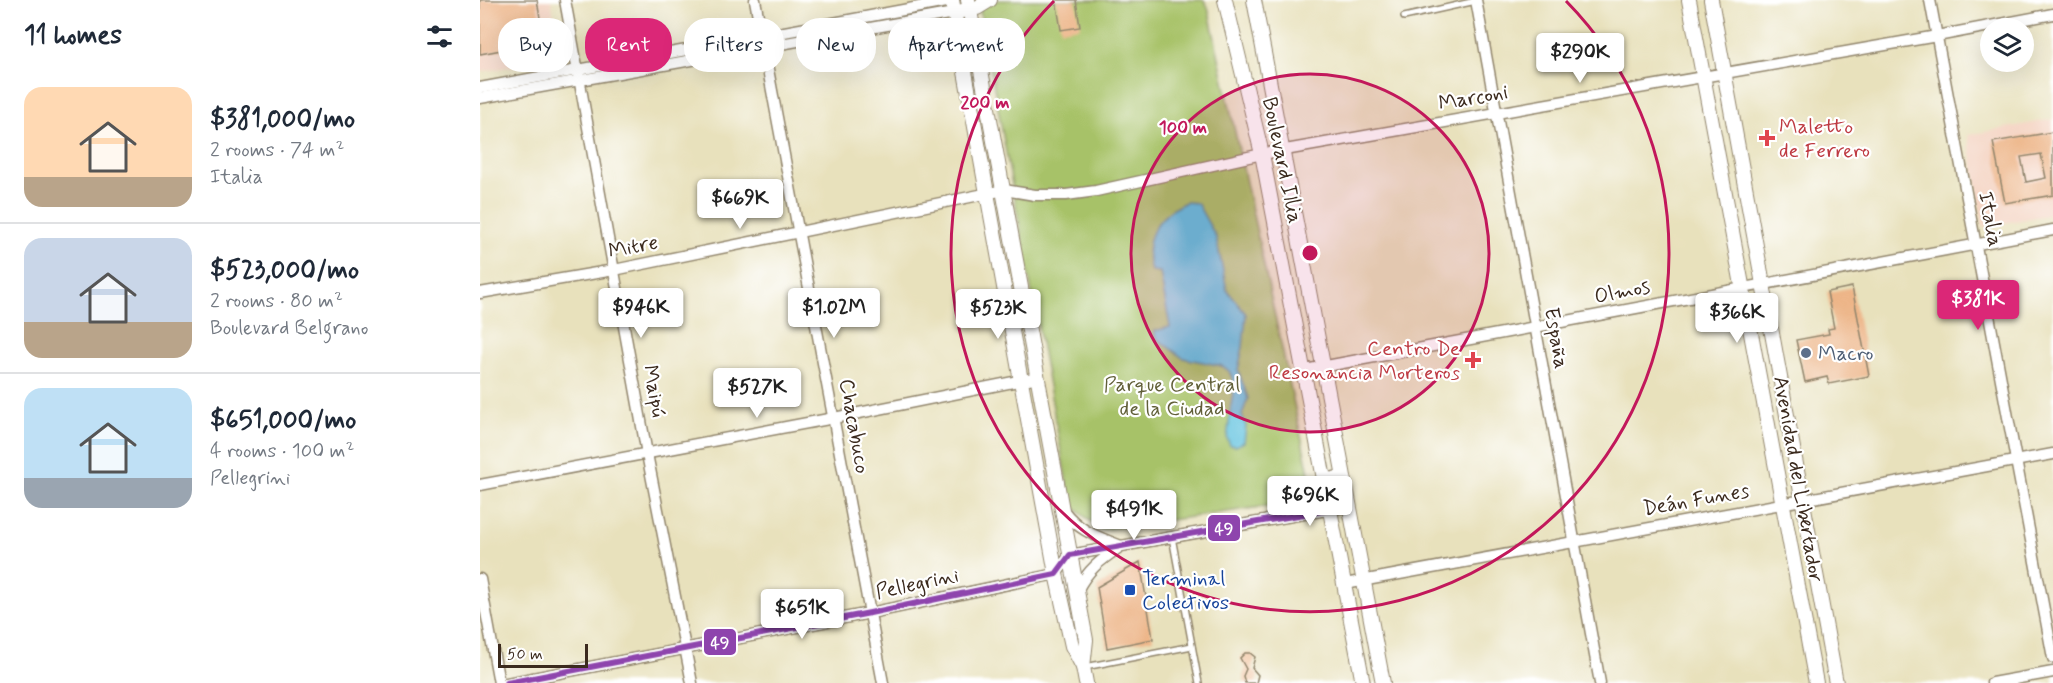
<!DOCTYPE html>
<meta charset="utf-8">
<style>
body{margin:0;font-family:Mynerve,sans-serif;background:#f2f2f3;color:#1f2937;height:100vh;display:flex;flex-direction:column;font-size:22px;white-space:nowrap}
*{box-sizing:border-box;margin:0}
p{font-size:20px;color:#747a83}
.icon{flex:none;width:33px;height:33px;fill:none;stroke:currentColor;stroke-width:2;stroke-linecap:round;stroke-linejoin:round}
.map{position:relative;flex:1;overflow:hidden}
.details{display:flex;flex-direction:column;background:#fff;width:480px}
.details>*{flex:none}
.hud{position:absolute;left:18px;top:18px;width:570px;height:54px;display:flex;gap:12px}
.controls{position:absolute;left:1500px;top:18px;display:grid;gap:12px}
.controls a{display:grid;place-items:center;width:54px;height:54px;border-radius:50%;background:#fff;box-shadow:0 6px 24px #0002;font-size:30px}
.scale{position:absolute;left:18px;bottom:15px;width:90px;box-sizing:border-box;padding-left:6px;border:3px solid #3b2a1e;border-top:0;font-size:16px;line-height:21px;white-space:nowrap;color:#3b2a1e;-webkit-text-stroke:4px #fff;paint-order:stroke}
.price{position:absolute;translate:-50% -51px;padding:0 14px;border-radius:6px;background:#fff;color:#222;font-size:20px;line-height:39px;filter:drop-shadow(0 2px 3px #0008)}
.price::after{content:'';position:absolute;left:50%;top:36px;width:18px;height:14px;margin-left:-9px;background:inherit;clip-path:polygon(0 0,100% 0,50% 100%)}
.price.active{background:#db2777;color:#fff}
ul{padding:0;list-style:none}
li{display:flex;align-items:center;gap:18px;height:150px;padding:0 24px}
li+li{border-top:2px solid #e0e1e3}
li span{display:grid;place-items:center;flex:none;width:168px;height:120px;border-radius:18px;color:#555}
li>.icon{margin-inline-start:auto}
span .icon{width:72px;height:72px;fill:#fffc;stroke-width:1}
li b{font-size:26px}
h2{display:flex;justify-content:space-between;align-items:center;height:72px;padding:0 24px;font-size:26px}
.chip{padding:0 21px;border-radius:24px;background:#fff;box-shadow:0 6px 24px #0002;font-size:21px;line-height:54px}
.chip.active{background:#db2777;color:#fff}
main{display:flex;flex:1;min-height:0}
.map>svg:first-child{display:block}
.built{fill:#f4d3c1}
.green{fill:#a7c268;stroke:#717643;stroke-width:1.5}
.water{fill:#61c2df;stroke:#4e767e;stroke-width:1.5}
.building{fill:#edb588;fill-rule:evenodd}
.lines{fill:none;stroke-linecap:round;stroke-linejoin:round}
.service-casing{stroke:#92866d;stroke-width:8}
.minor-casing{stroke:#92866d;stroke-width:13}
.tertiary-casing{stroke:#92866d;stroke-width:16}
.service{stroke:#fff;stroke-width:5}
.minor{stroke:#fff;stroke-width:10}
.tertiary{stroke:#fff;stroke-width:14}
.bus-1-casing{stroke:#fff;stroke-width:10}
.bus-1{stroke:#8e44ad;stroke-width:6}
.ring{fill:none;stroke:#c2185b;stroke-width:3}
.health-dot{fill:#e0444e;stroke:#fff;stroke-width:2}
.service-dot{fill:#5c6f8a;stroke:#fff;stroke-width:2}
.transit-dot{fill:#1a4fb4;stroke:#fff;stroke-width:2}
.labels{text-anchor:middle;stroke-width:4.5;stroke-linejoin:round;paint-order:stroke}
.street-label{font-size:21px;fill:#3b2a1e;stroke:#fff}
.health-label{font-size:21px;fill:#be3a42;stroke:#fff;text-anchor:start}
.service-label{font-size:21px;fill:#4e5e75;stroke:#fff;text-anchor:start}
.park-label{font-size:21px;fill:#615f38;stroke:#fff}
.transit-label{font-size:21px;fill:#164399;stroke:#fff;text-anchor:start}
.centre{fill:#c2185b;stroke:#fff;stroke-width:3}
.ring-label{font-size:18px;text-anchor:middle;font-weight:bold;fill:#c2185b;stroke:#fff;stroke-width:4.5;stroke-linejoin:round;paint-order:stroke}
.line-badge{stroke:#fff;stroke-width:2}
.badge-label{font-size:16px;text-anchor:middle;font-weight:bold;fill:#fff}
</style>
<main>
<section class="details">
<h2>11 homes<svg class="icon" aria-label="filters" viewBox="0 0 24 24"><path d="M4 7h16M4 17h16"/><circle cx="9" cy="7" r="2"/><circle cx="15" cy="17" r="2"/></svg></h2>
<ul>
<li><span style="background:linear-gradient(#ffd9b3 75%,#b9a48a 0)"><svg class="icon" aria-label="home" viewBox="0 0 24 24"><path d="M3 11l9-7 9 7M6 9v11h12V9"/></svg></span><div><b>$381,000/mo</b><p>2 rooms · 74 m²</p><p>Italia</p></div></li>
<li><span style="background:linear-gradient(#c9d6e8 70%,#b9a48a 0)"><svg class="icon" aria-label="home" viewBox="0 0 24 24"><path d="M3 11l9-7 9 7M6 9v11h12V9"/></svg></span><div><b>$523,000/mo</b><p>2 rooms · 80 m²</p><p>Boulevard Belgrano</p></div></li>
<li><span style="background:linear-gradient(#bfe0f5 75%,#9aa5b1 0)"><svg class="icon" aria-label="home" viewBox="0 0 24 24"><path d="M3 11l9-7 9 7M6 9v11h12V9"/></svg></span><div><b>$651,000/mo</b><p>4 rooms · 100 m²</p><p>Pellegrini</p></div></li>
</ul>
</section>
<div class="map">
<svg width="1573" height="683" viewBox="0 0 1573 683">
<rect width="100%" height="100%" fill="#fff"/>
<filter id="ink" filterUnits="userSpaceOnUse"><feTurbulence type="fractalNoise" baseFrequency=".0167" numOctaves="2"/><feDisplacementMap in="SourceGraphic" scale="12" xChannelSelector="R" yChannelSelector="G"/><feConvolveMatrix kernelMatrix="1 2 1 2 8 2 1 2 1" color-interpolation-filters="sRGB"/></filter>
<filter id="wash" filterUnits="userSpaceOnUse"><feTurbulence type="fractalNoise" baseFrequency=".008" numOctaves="4" result="noise"/><feDisplacementMap in="SourceGraphic" scale="24" xChannelSelector="R" yChannelSelector="G"/><feGaussianBlur stdDeviation="1.35" result="paint"/><feColorMatrix in="noise" values="0 0 0 0 0 0 0 0 0 0 0 0 0 0 0 0 0 1.4 0 .05"/><feComposite in="paint" operator="in"/></filter>
<g filter="url(#wash)">
<rect width="100%" height="100%" fill="#e8e1bc"/>
<g class="built">
<polygon points="0,0 71,0 81,58 0,72"/>
<polygon points="1573,119 1573,214 1503,227 1488,135"/>
</g>
<polygon class="green" points="498,0 724,0 728,7 829,473 788,506 621,530 591,505"/>
<path class="water" d="M 706,202 L 717,203 L 736,237 L 747,290 L 766,314 L 763,347 L 758,370 L 768,398 L 762,415 L 766,426 L 764,442 L 756,446 L 750,445 L 747,438 C 750,420 750,402 755,385 L 749,371 L 742,366 L 703,358 L 676,338 L 674,331 L 690,327 L 680,272 L 671,271 C 662,238 677,215 706,202 Z"/>
<g id="blocks">
<g class="building">
<polygon points="0,0 57,0 64,42 0,54"/>
<polygon points="576,0 596,0 600,27 581,30"/>
<path d="M 1573,132 L 1573,195 L 1525,203 L 1513,142 ZM 1561,154 L 1566,178 L 1546,182 L 1541,157 Z"/>
<polygon points="1372,287 1389,376 1349,384 1347,377 1325,382 1316,340 1349,334 1348,329 1354,328 1347,292"/>
<polygon points="660,562 673,639 627,648 617,587"/>
<polygon points="765,653 770,653 775,657 772,668 778,675 776,683 765,683 763,676 766,669 760,658"/>
</g>
</g>
</g>
<g filter="url(#ink)">
<use href="#blocks" fill-opacity="0" stroke="#92866d" stroke-width="1.5"/>
<g class="lines">
<g class="service-casing">
<g id="service">
<polyline points="924,17 996,1"/>
<polyline points="692,537 719,683"/>
<polyline points="605,667 712,646"/>
</g>
</g>
<g class="minor-casing">
<g id="minor">
<polyline points="85,0 167,454 212,683"/>
<polyline points="275,0 403,683"/>
<polyline points="996,0 1120,683"/>
<polyline points="1450,0 1573,658"/>
<polyline points="0,88 472,1"/>
<polyline points="0,98 474,13"/>
<polyline points="0,293 134,270 524,190 555,195 586,195 616,191 782,154 1457,36 1573,14"/>
<polyline points="825,370 1573,230"/>
<polyline points="0,485 354,418 558,377"/>
<path d="M 583,510 C 600,532 616,536 641,546 C 621,560 608,569 597,591"/>
<polyline points="789,519 845,479 863,475"/>
<polyline points="0,579 19,683"/>
<polyline points="865,584 1573,454"/>
<polyline points="27,683 390,613 576,574 590,555 869,506"/>
<polyline points="1512,683 1573,672"/>
</g>
</g>
<g class="tertiary-casing">
<g id="tertiary">
<polyline points="472,0 576,574 592,646 603,667"/>
<polyline points="488,0 606,640 603,667 606,683"/>
<polyline points="745,0 782,154 883,683"/>
<polyline points="774,0 903,683"/>
<polyline points="1209,0 1336,683"/>
<polyline points="1231,0 1356,683"/>
<polyline points="482,11 497,8 510,0"/>
</g>
</g>
<use href="#service" class="service"/>
<use href="#minor" class="minor"/>
<use href="#tertiary" class="tertiary"/>
<g class="bus-1-casing">
<polyline id="bus-1" points="27,683 390,613 576,574 590,555 869,506"/>
</g>
<use href="#bus-1" class="bus-1"/>
</g>
</g>
<circle cx="830" cy="253" r="179" fill="#c2185b" fill-opacity=".12"/>
<g class="ring">
<circle cx="830" cy="253" r="179"/>
<path d="M1086 1A359 359 0 1 1 574 1"/>
</g>
<g class="health-dot">
<path d="M1284 129h6v6h6v6h-6v6h-6v-6h-6v-6h6z"/>
<path d="M990 351h6v6h6v6h-6v6h-6v-6h-6v-6h6z"/>
</g>
<circle class="service-dot" cx="1326" cy="353" r="6"/>
<rect class="transit-dot" x="644" y="584" width="12" height="12" rx="3"/>
<g class="labels">
<g class="street-label">
<text transform="translate(993 97) rotate(-10)" y="7">Marconi</text>
<text transform="translate(803 160) rotate(78)" y="7">Boulevard Illia</text>
<text transform="translate(1511 219) rotate(79)" y="7">Italia</text>
<text transform="translate(153 246) rotate(-11)" y="7">Mitre</text>
<text transform="translate(1142 291) rotate(-11)" y="7">Olmos</text>
<text transform="translate(1077 338) rotate(80)" y="7">España</text>
<text transform="translate(175 391) rotate(80)" y="7">Maipú</text>
<text transform="translate(375 426) rotate(80)" y="7">Chacabuco</text>
<text transform="translate(1319 479) rotate(80)" y="7">Avenidad del Libertador</text>
<text transform="translate(1216 499) rotate(-10)" y="7">Deán Funes</text>
<text transform="translate(437 583) rotate(-12)" y="7">Pellegrini</text>
</g>
<g class="health-label">
<text x="1299" y="133">Maletto<tspan x="1299" dy="24">de Ferrero</tspan></text>
<text x="980" y="355" text-anchor="end">Centro De<tspan x="980" dy="24">Resonancia Morteros</tspan></text>
</g>
<g class="service-label">
<text x="1338" y="360">Macro</text>
</g>
<g class="park-label">
<text x="692" y="391">Parque Central<tspan x="692" dy="24">de la Ciudad</tspan></text>
</g>
<g class="transit-label">
<text x="662" y="585">Terminal<tspan x="662" dy="24">Colectivos</tspan></text>
</g>
</g>
<circle cx="830" cy="253" r="9" class="centre"/>
<g class="ring-label">
<text x="505" y="108">200 m</text>
<text x="703" y="133">100 m</text>
</g>
<g class="line-badge">
<rect x="727" y="514" width="34" height="28" rx="6" fill="#8e44ad"/>
<rect x="223" y="628" width="34" height="28" rx="6" fill="#8e44ad"/>
</g>
<g class="badge-label">
<text x="744" y="534">49</text>
<text x="240" y="648">49</text>
</g>
</svg>
<div class="controls">
<a><svg class="icon" aria-label="layers" viewBox="0 0 24 24"><path d="M12 4l9 5-9 5-9-5zM3 14l9 5 9-5"/></svg></a>
</div>
<div class="scale">50 m</div>
<b class="price" style="left:1100px;top:84px">$290K</b>
<b class="price" style="left:260px;top:230px">$669K</b>
<b class="price active" style="left:1498px;top:331px">$381K</b>
<b class="price" style="left:161px;top:339px">$946K</b>
<b class="price" style="left:354px;top:339px">$1.02M</b>
<b class="price" style="left:518px;top:340px">$523K</b>
<b class="price" style="left:1257px;top:344px">$366K</b>
<b class="price" style="left:277px;top:419px">$527K</b>
<b class="price" style="left:830px;top:527px">$696K</b>
<b class="price" style="left:654px;top:541px">$491K</b>
<b class="price" style="left:322px;top:640px">$651K</b>
<div class="hud">
<a class="chip">Buy</a>
<a class="chip active">Rent</a>
<a class="chip">Filters</a>
<a class="chip">New</a>
<a class="chip">Apartment</a>
</div>
</div>
</main>
